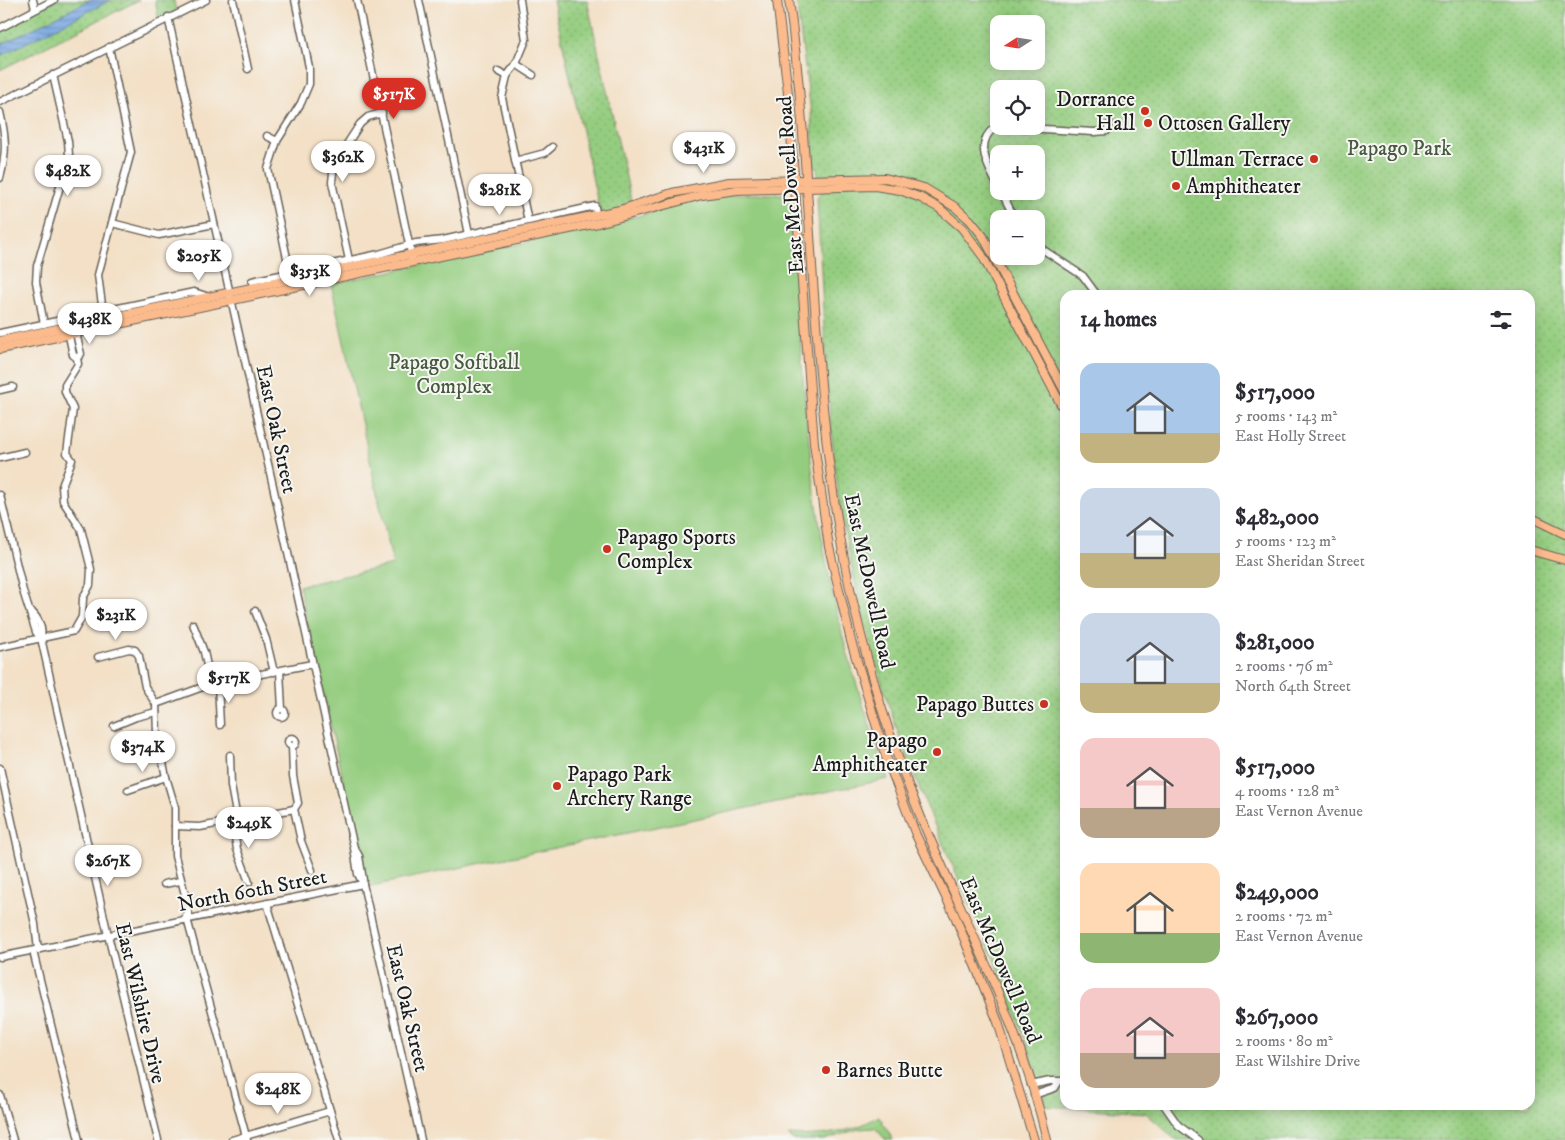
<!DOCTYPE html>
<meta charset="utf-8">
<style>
body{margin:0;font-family:"IM FELL DW Pica",serif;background:#f7f7f7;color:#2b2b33;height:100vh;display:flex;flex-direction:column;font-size:19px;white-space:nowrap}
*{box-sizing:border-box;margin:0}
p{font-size:16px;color:#7c7c81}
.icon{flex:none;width:28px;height:28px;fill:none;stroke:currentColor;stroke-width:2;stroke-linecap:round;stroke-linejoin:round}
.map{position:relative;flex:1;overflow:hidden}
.side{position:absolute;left:1060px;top:290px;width:475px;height:820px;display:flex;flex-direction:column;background:#fff;border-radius:15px;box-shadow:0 2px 12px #0003}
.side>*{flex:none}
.needle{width:32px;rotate:258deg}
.controls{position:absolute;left:990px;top:15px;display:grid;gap:10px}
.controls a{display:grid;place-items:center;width:55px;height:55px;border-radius:10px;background:#fff;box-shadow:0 2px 12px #0003;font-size:25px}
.price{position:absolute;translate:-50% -42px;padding:0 11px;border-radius:18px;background:#fff;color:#222;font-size:16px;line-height:32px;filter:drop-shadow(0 1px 2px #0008)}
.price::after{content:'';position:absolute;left:50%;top:30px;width:15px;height:11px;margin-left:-8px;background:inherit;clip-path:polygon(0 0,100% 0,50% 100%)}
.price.on{background:#d93025;color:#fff}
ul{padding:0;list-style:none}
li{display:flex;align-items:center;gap:15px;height:125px;padding:0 20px}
li span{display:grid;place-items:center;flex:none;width:140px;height:100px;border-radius:15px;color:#555}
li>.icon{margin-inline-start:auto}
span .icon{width:60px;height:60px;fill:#fffc;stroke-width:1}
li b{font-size:21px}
h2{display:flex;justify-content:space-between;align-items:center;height:60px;padding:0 20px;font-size:21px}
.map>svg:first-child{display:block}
.grass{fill:url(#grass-tufts);stroke:#58744e}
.park{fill:url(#park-dots);stroke:#58744e;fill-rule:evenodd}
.pitch{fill:#95cd80;stroke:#58744e}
.water{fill:url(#water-rules);stroke:#4a627f}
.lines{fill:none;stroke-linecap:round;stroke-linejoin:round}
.minor-casing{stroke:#676158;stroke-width:9}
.major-casing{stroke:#676158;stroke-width:10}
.minor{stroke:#fff;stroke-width:6}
.major{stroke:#fbbb8d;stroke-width:8}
.poi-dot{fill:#c8321e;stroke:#f6f6f2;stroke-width:2}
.labels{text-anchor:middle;stroke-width:4;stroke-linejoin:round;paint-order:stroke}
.poi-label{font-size:21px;fill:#1c1c1c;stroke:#f6f6f2;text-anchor:start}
.park-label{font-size:21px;fill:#465a3f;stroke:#f6f6f2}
.street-label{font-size:21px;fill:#1c1c1c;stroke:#f6f6f2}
</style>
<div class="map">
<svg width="1565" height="1140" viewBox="0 0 1565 1140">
<defs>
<pattern id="grass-tufts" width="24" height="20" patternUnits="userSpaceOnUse" patternTransform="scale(1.25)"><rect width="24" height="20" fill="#95cd80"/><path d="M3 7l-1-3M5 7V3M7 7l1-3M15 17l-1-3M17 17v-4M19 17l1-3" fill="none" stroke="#80af6e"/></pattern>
<pattern id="park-dots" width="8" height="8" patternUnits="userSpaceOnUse" patternTransform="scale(1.25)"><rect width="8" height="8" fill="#95cd80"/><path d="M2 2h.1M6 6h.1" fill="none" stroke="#80af6e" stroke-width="1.8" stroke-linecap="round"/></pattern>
<pattern id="water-rules" width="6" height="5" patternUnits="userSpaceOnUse" patternTransform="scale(1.25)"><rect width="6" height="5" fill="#79a7e2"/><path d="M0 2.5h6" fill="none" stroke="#6287b6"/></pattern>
</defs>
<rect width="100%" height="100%" fill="#f6f6f2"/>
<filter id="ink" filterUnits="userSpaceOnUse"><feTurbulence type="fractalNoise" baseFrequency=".02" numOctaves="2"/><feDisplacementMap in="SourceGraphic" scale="10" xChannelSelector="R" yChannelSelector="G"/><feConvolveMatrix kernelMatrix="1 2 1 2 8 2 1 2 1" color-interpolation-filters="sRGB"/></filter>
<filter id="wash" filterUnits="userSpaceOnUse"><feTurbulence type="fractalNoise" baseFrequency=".0096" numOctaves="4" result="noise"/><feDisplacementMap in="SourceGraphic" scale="20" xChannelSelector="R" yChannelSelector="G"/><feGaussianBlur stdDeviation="1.12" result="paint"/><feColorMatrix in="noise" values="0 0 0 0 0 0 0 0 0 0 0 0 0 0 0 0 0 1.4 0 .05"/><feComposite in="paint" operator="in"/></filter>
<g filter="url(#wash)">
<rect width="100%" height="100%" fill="#f3e0c6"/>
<path class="grass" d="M 879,1116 L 893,1140 L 886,1140 L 875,1128 L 859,1129 L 824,1140 L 793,1140 L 788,1135 C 819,1137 852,1133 879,1116 Z"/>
<g class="park">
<polygon points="54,0 139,0 0,70 0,28"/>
<polygon points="155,0 174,0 176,13 159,22"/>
<polygon points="553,0 587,0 631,200 632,219 603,226"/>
<path d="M 796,0 L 1565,0 L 1565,1140 L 1176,1140 L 1146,1113 L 1047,1106 C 1031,1054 1013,1004 992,954 C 954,867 912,782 884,690 C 864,626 848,558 838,491 C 825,394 823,295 817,197 L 821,192 L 817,169 L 814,166 L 811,112 ZM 999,24 L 1036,24 L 1036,61 L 999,61 ZM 999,89 L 1036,89 L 1036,126 L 999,126 ZM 999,154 L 1036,154 L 1036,191 L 999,191 ZM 999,219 L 1036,219 L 1036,256 L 999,256 ZM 1065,295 L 1530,295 L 1530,1105 L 1065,1105 Z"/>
</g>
<path class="pitch" d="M 732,194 L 786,194 L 792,197 C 799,324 804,451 829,576 C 842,645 865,712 888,779 L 367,887 L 299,586 L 393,565 L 331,284 L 603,226 L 705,197 Z"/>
<polygon class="water" points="90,0 111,0 0,56 0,45"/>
</g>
<g filter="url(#ink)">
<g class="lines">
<g class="minor-casing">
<g id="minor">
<polyline points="33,0 35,9"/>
<polyline points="233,0 248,69"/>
<polyline points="357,0 412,258"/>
<polyline points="419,0 469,234"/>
<polyline points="520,0 526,40 516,64 507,76 502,98 528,221"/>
<polyline points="168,17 354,848 358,874 363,884 421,1140"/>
<polyline points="0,28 54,0"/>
<polyline points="516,64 533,75"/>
<polyline points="498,71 507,76"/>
<polyline points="0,102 206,0"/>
<path d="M 0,112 C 6,138 7,152 0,178"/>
<polyline points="1095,132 1107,131 1110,124"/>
<polyline points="267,136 277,141"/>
<polyline points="515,161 545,153 552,147"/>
<path d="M 999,188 C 990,171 973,144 994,128 L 1027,128 L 1093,132"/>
<polyline points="1001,191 1015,219"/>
<polyline points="112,223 159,235 214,224"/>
<polyline points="1036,245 1083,276 1097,295"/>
<polyline points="349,260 332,182 334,164 360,124 368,117 382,113"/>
<polyline points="290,272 268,169 277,141 301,103 309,84 309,67 295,0"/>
<polyline points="252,281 379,254 416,243 443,240 595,206 596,215"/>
<polyline points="103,312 98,275 131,152 109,47"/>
<polyline points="44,324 36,282 37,266 69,155 68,141 53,75"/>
<polyline points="75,329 81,354 77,358"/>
<polyline points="0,333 194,292 209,297"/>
<polyline points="0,390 13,387"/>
<polyline points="0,458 25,452"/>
<polyline points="0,495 23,591 36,632 41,638 108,935 158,1140"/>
<path d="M 31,611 C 39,619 43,627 41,638"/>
<polyline points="255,611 266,639 274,672"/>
<polyline points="193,624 204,652 211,684"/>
<polyline points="0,647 74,631 82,617 83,598 90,585 91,569 81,529 63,501 62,486 72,460 67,453 73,409 65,392 65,385 78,364 77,358 73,355 68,331"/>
<polyline points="98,657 129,649 135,650 139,656 145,687 156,704 157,734 166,777 175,807 175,856 188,906 188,919"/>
<polyline points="280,671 282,709"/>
<polyline points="218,683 220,725"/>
<polyline points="156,704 211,684 312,664"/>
<circle cx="281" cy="713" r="4"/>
<polyline points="114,726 136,717 156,712"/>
<circle cx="292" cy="742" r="4"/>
<polyline points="292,746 293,776 298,803 294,809 301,841 312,870"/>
<polyline points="230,755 231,786 237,819"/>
<polyline points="0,768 35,924 38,950"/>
<polyline points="128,790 166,777"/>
<polyline points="232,821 237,849 249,882"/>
<polyline points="175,826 200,827 294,809"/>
<polyline points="355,849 359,856 363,880"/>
<polyline points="164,884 180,881"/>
<polyline points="267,903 339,1140"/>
<polyline points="186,915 247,1140"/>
<polyline points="33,951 79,1140"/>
<polyline points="0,957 363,884"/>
<polyline points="1031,1085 1050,1081 1065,1081"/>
<polyline points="0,1095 13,1140"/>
<polyline points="1034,1095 1055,1088 1058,1083"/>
<polyline points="1164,1105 1178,1125 1198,1140"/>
<polyline points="232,1140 330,1111"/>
</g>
</g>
<g class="major-casing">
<g id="major">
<polyline points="777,0 788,93 814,443 829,547 851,641 885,754 916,835 955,916 998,1022 1034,1140"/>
<path d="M 789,0 C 818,211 807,428 861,635 C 877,698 897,760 922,820 C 967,926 1021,1027 1047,1140"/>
<polyline points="0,341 620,210 672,193 729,182 885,178 924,188 955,207 970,220 983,236 1065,392"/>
<polyline points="0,349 598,223 702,195 737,190 875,186 900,190 921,198 939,208 962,228 982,255 1065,412"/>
<polyline points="1530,517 1565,534"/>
<polyline points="1530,550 1565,560"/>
</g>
</g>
<use href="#minor" class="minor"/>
<use href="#major" class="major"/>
</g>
</g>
<g class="poi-dot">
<circle cx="1145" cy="111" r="5"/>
<circle cx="1148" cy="123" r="5"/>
<circle cx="1314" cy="159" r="5"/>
<circle cx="1176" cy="186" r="5"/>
<circle cx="607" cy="549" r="5"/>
<circle cx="1044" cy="704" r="5"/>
<circle cx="937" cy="752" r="5"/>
<circle cx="557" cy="786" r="5"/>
<circle cx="826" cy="1070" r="5"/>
</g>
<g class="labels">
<g class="poi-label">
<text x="1135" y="106" text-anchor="end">Dorrance<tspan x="1135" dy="24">Hall</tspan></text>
<text x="1158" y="130">Ottosen Gallery</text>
<text x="1304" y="166" text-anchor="end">Ullman Terrace</text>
<text x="1186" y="193">Amphitheater</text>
<text x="617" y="544">Papago Sports<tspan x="617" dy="24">Complex</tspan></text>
<text x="1034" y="711" text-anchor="end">Papago Buttes</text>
<text x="927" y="747" text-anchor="end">Papago<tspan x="927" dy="24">Amphitheater</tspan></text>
<text x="567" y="781">Papago Park<tspan x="567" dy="24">Archery Range</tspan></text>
<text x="836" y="1077">Barnes Butte</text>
</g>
<g class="park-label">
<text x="1399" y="155">Papago Park</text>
<text x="454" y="369">Papago Softball<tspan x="454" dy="24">Complex</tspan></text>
</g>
<g class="street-label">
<text transform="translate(790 185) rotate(-94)" y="7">East McDowell Road</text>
<text transform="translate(277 429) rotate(78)" y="7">East Oak Street</text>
<text transform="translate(870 581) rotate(78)" y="7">East McDowell Road</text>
<text transform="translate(252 890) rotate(-11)" y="7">North 60th Street</text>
<text transform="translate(1001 960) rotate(67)" y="7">East McDowell Road</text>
<text transform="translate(141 1003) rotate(77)" y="7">East Wilshire Drive</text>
<text transform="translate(408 1008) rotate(77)" y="7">East Oak Street</text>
</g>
</g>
</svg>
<div class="controls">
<a><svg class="needle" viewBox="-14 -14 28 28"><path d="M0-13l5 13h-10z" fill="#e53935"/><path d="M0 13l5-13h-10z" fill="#7c7c81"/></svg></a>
<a><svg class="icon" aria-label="locate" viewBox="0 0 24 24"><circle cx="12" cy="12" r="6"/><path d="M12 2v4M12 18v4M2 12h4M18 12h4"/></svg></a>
<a>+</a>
<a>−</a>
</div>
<b class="price on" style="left:394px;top:120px">$517K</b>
<b class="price" style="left:704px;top:174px">$431K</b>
<b class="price" style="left:343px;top:183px">$362K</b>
<b class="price" style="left:68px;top:197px">$482K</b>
<b class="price" style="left:500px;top:216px">$281K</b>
<b class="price" style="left:199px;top:282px">$205K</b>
<b class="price" style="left:310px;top:297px">$353K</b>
<b class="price" style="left:90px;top:345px">$438K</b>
<b class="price" style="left:116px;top:641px">$231K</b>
<b class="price" style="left:229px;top:704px">$517K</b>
<b class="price" style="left:143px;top:773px">$374K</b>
<b class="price" style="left:249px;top:849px">$249K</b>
<b class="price" style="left:108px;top:887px">$267K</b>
<b class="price" style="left:278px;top:1115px">$248K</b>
<section class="side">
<h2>14 homes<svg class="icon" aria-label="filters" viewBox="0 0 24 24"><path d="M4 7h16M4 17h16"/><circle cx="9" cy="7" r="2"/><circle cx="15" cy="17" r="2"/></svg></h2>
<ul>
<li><span style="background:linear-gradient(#a9c7e8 70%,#c2b280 0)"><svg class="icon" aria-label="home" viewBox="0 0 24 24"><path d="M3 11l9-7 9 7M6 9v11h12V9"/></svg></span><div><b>$517,000</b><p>5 rooms · 143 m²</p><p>East Holly Street</p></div></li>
<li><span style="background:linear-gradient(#c9d6e8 65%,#c2b280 0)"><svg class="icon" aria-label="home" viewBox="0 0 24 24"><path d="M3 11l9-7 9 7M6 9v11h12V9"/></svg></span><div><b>$482,000</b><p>5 rooms · 123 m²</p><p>East Sheridan Street</p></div></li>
<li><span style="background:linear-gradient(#c9d6e8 70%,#c2b280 0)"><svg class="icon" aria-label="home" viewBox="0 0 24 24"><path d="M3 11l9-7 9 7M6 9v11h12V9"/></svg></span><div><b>$281,000</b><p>2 rooms · 76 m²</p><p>North 64th Street</p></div></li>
<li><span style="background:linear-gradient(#f6c9c9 70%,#b9a48a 0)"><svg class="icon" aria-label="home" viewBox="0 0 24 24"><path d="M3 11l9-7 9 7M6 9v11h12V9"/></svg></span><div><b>$517,000</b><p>4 rooms · 128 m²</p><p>East Vernon Avenue</p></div></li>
<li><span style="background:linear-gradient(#ffd9b3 70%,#8fb573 0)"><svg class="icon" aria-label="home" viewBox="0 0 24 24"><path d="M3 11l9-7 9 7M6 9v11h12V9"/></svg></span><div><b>$249,000</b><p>2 rooms · 72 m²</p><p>East Vernon Avenue</p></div></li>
<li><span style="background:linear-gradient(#f6c9c9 65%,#b9a48a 0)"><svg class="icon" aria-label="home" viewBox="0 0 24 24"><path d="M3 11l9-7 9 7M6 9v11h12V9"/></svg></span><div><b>$267,000</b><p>2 rooms · 80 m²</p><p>East Wilshire Drive</p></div></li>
</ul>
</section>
</div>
